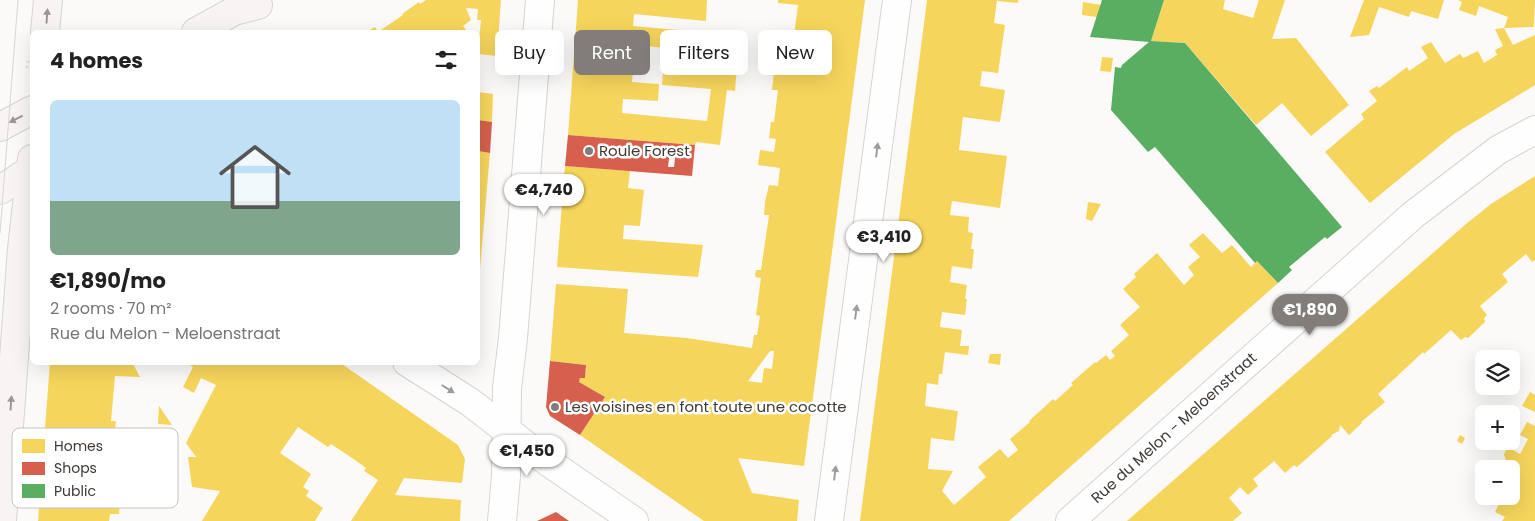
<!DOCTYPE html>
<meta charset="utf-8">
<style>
body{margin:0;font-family:Poppins,sans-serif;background:#f6f6f6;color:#222;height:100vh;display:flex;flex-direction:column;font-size:19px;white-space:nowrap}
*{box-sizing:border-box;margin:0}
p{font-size:16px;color:#767676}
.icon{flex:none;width:28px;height:28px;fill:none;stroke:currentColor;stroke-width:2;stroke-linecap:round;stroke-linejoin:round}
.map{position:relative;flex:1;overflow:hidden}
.drawer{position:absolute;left:30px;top:30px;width:450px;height:335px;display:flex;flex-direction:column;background:#fff;border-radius:8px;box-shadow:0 5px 20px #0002}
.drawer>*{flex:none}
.hud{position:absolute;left:495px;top:30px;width:475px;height:45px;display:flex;gap:10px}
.tools{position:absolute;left:1475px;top:350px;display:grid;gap:10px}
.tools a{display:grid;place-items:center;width:45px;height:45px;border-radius:8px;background:#fff;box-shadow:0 5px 20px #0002;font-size:25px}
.price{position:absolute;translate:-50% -42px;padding:0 11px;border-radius:18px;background:#fff;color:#222;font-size:16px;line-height:32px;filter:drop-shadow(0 1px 2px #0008)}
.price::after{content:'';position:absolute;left:50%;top:30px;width:15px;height:11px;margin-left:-8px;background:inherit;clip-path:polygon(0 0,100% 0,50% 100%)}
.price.on{background:#827d79;color:#fff}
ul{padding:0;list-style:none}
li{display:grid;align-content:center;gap:10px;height:265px;padding:0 20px}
li span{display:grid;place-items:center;height:155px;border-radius:8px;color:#555}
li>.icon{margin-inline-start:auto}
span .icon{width:90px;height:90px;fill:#fffc;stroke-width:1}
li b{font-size:21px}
h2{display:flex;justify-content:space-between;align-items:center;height:60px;padding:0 20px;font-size:21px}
.tag{padding:0 18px;border-radius:8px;background:#fff;box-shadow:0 5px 20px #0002;font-size:18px;line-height:45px}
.tag.on{background:#827d79;color:#fff}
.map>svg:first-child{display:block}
.homes{fill:#f6d55c;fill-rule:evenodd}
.shops{fill:#d6604d;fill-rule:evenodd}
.public{fill:#5aae61}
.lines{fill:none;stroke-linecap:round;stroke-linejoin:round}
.street-casing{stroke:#d7d4d0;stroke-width:30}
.secondary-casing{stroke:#d7d4d0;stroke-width:30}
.path{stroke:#e5e4e4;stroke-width:3;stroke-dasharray:2.5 2.5;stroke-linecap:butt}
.street{stroke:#fffefe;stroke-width:28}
.secondary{stroke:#f9f4f4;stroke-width:28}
.tram{stroke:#d7d6d5;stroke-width:1}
.oneway{fill:#9c9694}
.oneway2{fill:#a09c99}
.poi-dot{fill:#827d79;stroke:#fff;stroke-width:2}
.labels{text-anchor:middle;stroke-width:5;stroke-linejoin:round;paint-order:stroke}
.poi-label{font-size:15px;fill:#403934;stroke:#fff;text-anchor:start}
.street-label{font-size:15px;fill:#403934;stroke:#fff}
.key{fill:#fff;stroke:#c6c4c2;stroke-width:1}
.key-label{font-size:14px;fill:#403934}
</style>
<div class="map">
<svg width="1535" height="521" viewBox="0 0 1535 521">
<rect width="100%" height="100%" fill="#fcfaf8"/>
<g class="homes">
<polygon points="426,0 501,0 497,56 478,54 478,39 479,39 481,20 477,20 478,9 466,8 471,20 463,26 468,32 366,32 375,27 378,32 403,15 402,14 419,2 420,4"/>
<path d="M 578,0 L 707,0 L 706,21 L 634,14 L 633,26 L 679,30 L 677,49 L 738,54 L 735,91 L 727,90 L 720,145 L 696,142 L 695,145 L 568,135 ZM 635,45 L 665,48 L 662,85 L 711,89 L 707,121 L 622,113 L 623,99 L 658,101 L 659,84 L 632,82 Z"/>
<path d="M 778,0 L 865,0 L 804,466 L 738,458 L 752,493 L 799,500 L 797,521 L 704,521 L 580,435 L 605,397 L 579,382 L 580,378 L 585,378 L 586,365 L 550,361 L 556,284 L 628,289 L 624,333 L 687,338 L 752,348 L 754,335 L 757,335 L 760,316 L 756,315 L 761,278 L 755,277 L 756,270 L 761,270 L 769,215 L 764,215 L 765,202 L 769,185 L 778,186 L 780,168 L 758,165 L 760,150 L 774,152 L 776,139 L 769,138 L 771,122 L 774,122 L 778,90 L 772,90 L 775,62 L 784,63 L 788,35 L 794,35 L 798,5 L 778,3 ZM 770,351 L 774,351 L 772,369 L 764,368 L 762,383 L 748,381 Z"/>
<polygon points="927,0 997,0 994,23 1005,25 998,73 982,71 980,86 1005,90 1000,122 963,117 959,150 1007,156 1000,208 952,201 950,215 969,217 968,232 973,233 971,249 974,249 972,269 952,266 950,282 967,285 965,299 967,299 965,315 942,312 940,327 962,330 960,346 969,346 968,355 945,352 942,374 939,374 938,385 927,383 925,406 958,411 954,441 931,438 928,469 953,471 942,491 954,505 986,477 978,467 1000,449 1008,458 1018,450 1010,439 1030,422 1029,421 1053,399 1055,401 1073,385 1071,383 1095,362 1096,363 1106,355 1110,360 1115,356 1111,351 1129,335 1120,325 1140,307 1123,289 1136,277 1134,274 1157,253 1184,285 1194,275 1188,267 1200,257 1189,245 1203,233 1222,253 1232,245 1251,267 1257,261 1278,283 1009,521 860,521"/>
<polygon points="998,0 1018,0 1018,3 997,1"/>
<polygon points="1164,0 1225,0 1223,9 1253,18 1259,0 1285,0 1272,39 1296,38 1349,105 1311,136 1282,103 1256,125 1185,43 1151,41"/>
<polygon points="1364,0 1444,0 1438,19 1411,11 1409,17 1379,7 1369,35 1350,37"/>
<polygon points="1458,0 1535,0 1534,27 1504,28 1513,45 1535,35 1535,85 1454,134 1370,203 1325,152 1364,119 1361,114 1377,101 1369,91 1377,86 1379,88 1407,67 1409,71 1428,58 1421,47 1431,42 1445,63 1460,54 1463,58 1478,51 1484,63 1497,55 1495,50 1503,46 1495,29 1504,28 1508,17 1479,6 1476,16 1459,10 1462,2"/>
<polygon points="1083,2 1101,5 1097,17 1082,15"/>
<polygon points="1102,57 1113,58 1111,72 1100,71"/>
<polygon points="478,92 493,94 492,122 478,120"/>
<polygon points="478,151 490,153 479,281 478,281"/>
<polygon points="565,166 630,171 628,188 644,190 642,207 640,226 624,225 623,239 703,245 698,277 557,267"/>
<polygon points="1535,176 1535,260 1532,262 1526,254 1502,274 1508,282 1480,306 1487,315 1484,318 1485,322 1468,338 1465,337 1461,340 1451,330 1424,354 1423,352 1378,394 1385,402 1361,422 1362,423 1349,435 1340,425 1339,431 1331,435 1332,436 1297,467 1294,465 1285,473 1274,461 1253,479 1258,486 1248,495 1240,487 1229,498 1242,513 1233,521 1127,521 1466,224 1491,204"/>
<polygon points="1088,202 1101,204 1092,221 1086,219"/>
<polygon points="990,354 1001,354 1000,365 988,363"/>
<polygon points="50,362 132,362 140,377 115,376 111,421 116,421 113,450 122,451 120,483 97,482 96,497 120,499 119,514 110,514 109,521 38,521"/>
<polygon points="184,362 339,362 458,445 465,459 462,483 404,478 395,495 461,500 460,521 351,521 378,480 364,471 366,468 355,460 331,444 328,447 298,427 280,453 311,474 303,487 309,491 306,496 323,508 315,521 202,521 220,491 192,487 188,457 196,457 186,443 216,385 201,378 194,393 183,387 193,367"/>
<polygon points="1530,392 1535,395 1535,412 1522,406"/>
<polygon points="159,406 172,425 158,424"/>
<polygon points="1527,422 1535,426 1535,521 1502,521 1505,517 1495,512 1503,496 1511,496 1511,481 1516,473 1511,469 1509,469 1511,464 1506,461 1504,454 1508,447 1520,454 1528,439 1520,435"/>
<polygon points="1460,435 1465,438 1462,444 1457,441"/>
</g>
<g class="shops">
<polygon points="478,120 492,122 490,153 478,151"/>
<path d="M 568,135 L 695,145 L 692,176 L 565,166 ZM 670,150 L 676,150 L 674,167 L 668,167 Z"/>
<polygon points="550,361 586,365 585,378 580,378 579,382 605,397 580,435 550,416 546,407"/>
<polygon points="556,512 569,521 537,521"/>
</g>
<polygon class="public" points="1102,0 1164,0 1151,41 1185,43 1342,227 1327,239 1325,237 1289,267 1292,270 1278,283 1257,261 1255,263 1155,147 1148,152 1111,110 1115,67 1121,68 1122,65 1149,42 1090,37"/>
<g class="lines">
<g class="street-casing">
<g id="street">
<polyline points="407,362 470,402 541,457 634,521"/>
<polyline points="502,521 506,476 507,388 513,338 540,0"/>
<polyline points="829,521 897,0"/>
<polyline points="1070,521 1413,215 1498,150 1535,130"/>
</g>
</g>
<g class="secondary-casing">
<g id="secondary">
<polyline points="45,32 48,0"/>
<polyline points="196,32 234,11 258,5"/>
<polyline points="0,127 32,110"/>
<polyline points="0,190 32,169"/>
<polyline points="2,521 22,249 32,159"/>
</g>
</g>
<polyline class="path" points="27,68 28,59"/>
<use href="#street" class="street"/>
<use href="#secondary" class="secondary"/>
<polyline class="tram" points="0,233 18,0"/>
</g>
<defs><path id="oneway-solid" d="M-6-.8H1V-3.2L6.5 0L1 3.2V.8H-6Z" transform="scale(1.25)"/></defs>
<g class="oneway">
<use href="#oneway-solid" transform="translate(47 16) rotate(-86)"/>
<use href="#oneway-solid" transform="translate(16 119) rotate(153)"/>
<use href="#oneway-solid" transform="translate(11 403) rotate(-86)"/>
</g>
<g class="oneway2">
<use href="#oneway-solid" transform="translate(877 150) rotate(-83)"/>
<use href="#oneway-solid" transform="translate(856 312) rotate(-83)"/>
<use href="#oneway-solid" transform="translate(448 389) rotate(32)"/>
<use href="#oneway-solid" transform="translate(835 473) rotate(-83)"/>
</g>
<g class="poi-dot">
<circle cx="589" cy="151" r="5"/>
<circle cx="555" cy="407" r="5"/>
</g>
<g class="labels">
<g class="poi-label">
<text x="599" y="156">Roule Forest</text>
<text x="565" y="412">Les voisines en font toute une cocotte</text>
</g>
<g class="street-label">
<text transform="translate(1174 428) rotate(-42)" y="5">Rue du Melon - Meloenstraat</text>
</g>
</g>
<rect x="12" y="428" width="166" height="80" rx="8" class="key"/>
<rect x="22" y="439" width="23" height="14" fill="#f6d55c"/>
<rect x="22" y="462" width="23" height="13" fill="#d6604d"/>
<rect x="22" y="484" width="23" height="14" fill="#5aae61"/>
<g class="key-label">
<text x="54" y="451">Homes</text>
<text x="54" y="473">Shops</text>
<text x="54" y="496">Public</text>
</g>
</svg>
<div class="tools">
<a><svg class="icon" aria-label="layers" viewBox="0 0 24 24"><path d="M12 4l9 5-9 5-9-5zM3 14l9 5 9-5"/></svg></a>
<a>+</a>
<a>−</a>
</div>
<b class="price" style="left:544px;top:216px">€4,740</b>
<b class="price" style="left:884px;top:263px">€3,410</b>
<b class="price on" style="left:1310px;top:336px">€1,890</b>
<b class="price" style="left:527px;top:477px">€1,450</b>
<div class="hud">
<a class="tag">Buy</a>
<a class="tag on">Rent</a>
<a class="tag">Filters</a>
<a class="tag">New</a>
</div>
<section class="drawer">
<h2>4 homes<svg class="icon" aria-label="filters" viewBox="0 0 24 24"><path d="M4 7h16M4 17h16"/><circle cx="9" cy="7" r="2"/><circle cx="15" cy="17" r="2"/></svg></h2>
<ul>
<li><span style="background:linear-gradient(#bfe0f5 65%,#7fa58c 0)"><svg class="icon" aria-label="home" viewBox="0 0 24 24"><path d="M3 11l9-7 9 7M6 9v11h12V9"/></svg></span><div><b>€1,890/mo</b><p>2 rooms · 70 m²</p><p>Rue du Melon - Meloenstraat</p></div></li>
</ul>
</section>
</div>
